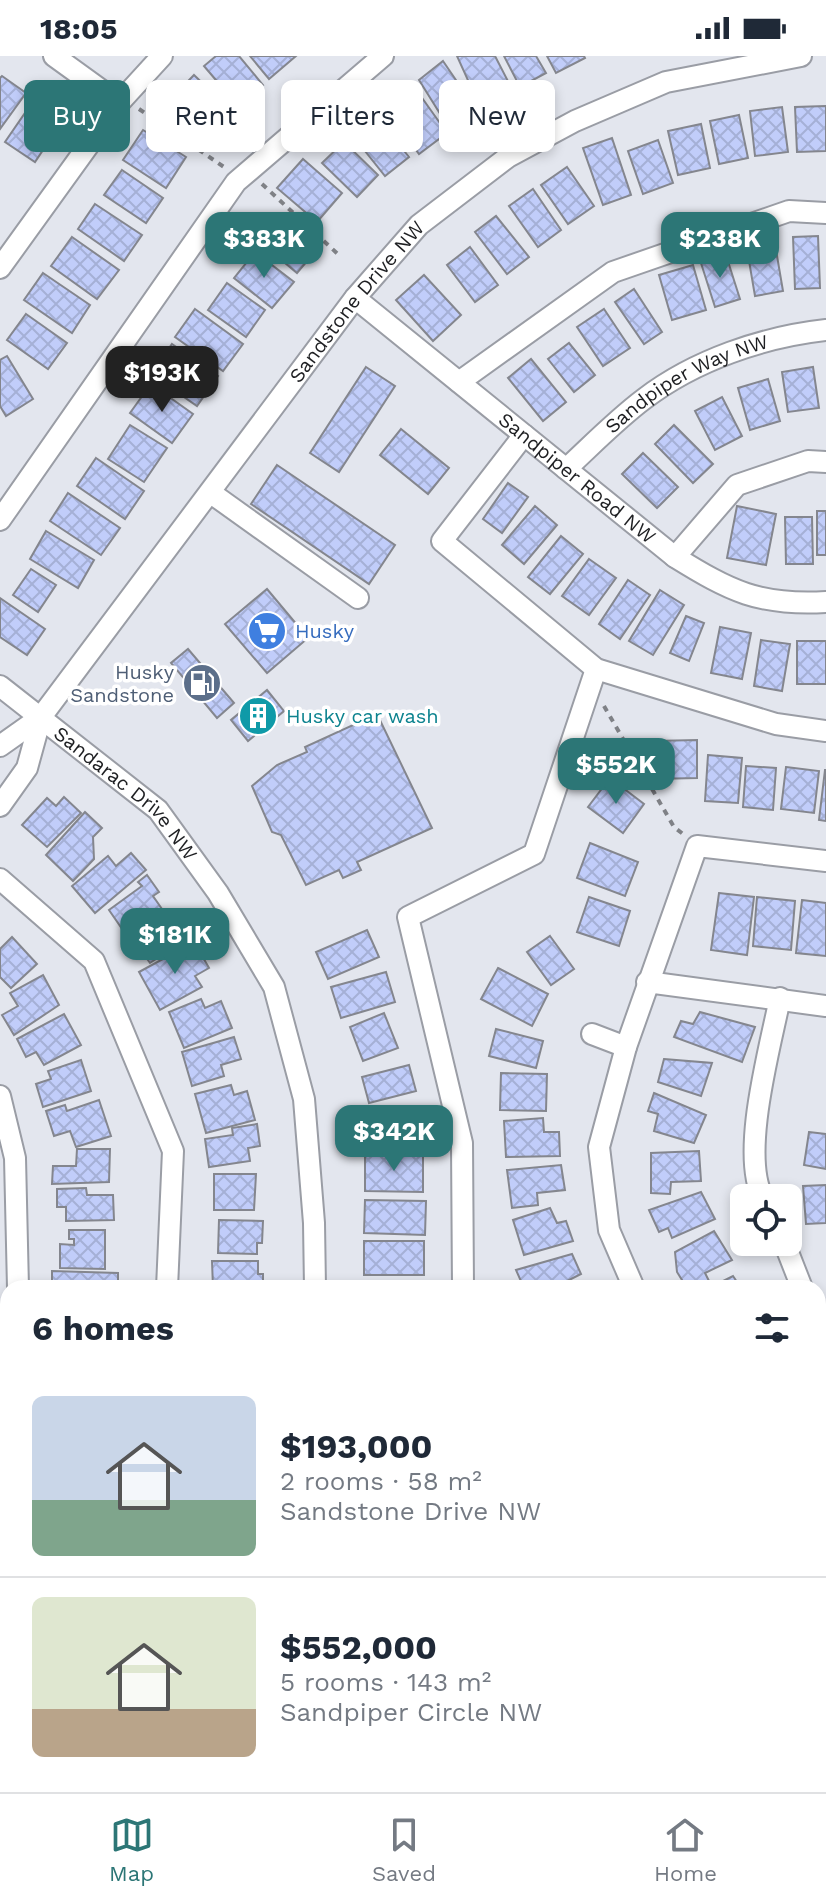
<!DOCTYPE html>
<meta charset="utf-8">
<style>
body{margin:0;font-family:"Work Sans",sans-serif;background:#f2f2f3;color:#1f2937;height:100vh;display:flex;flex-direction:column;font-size:30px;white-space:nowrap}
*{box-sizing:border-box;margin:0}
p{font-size:26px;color:#747a83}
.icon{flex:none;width:44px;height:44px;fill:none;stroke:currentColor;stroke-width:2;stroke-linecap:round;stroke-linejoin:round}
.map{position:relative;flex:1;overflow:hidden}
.panel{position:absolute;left:0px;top:1224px;width:826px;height:512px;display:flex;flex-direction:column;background:#fff;border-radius:24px 24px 0 0;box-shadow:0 4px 12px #0003}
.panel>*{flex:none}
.hud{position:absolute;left:24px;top:24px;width:778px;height:72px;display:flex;gap:16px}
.controls{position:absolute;left:730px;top:1128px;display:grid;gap:16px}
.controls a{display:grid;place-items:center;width:72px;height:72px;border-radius:12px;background:#fff;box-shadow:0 4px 12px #0003;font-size:40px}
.price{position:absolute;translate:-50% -68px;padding:0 18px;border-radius:16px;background:#2c7676;color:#fff;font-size:26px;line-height:52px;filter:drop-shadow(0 2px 4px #0008)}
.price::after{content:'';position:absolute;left:50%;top:48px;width:24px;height:18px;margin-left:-12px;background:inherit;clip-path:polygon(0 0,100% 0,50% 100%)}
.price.active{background:#222;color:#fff}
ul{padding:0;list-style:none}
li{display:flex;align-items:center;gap:24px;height:200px;padding:0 32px}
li+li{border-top:2px solid #e0e1e3}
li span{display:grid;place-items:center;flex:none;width:224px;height:160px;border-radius:12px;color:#555}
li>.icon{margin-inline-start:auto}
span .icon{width:96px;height:96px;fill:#fffc;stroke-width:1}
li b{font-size:34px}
h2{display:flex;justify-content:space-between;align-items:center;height:96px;padding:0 32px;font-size:34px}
.chip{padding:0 28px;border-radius:12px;background:#fff;box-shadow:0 4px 12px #0003;font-size:28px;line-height:72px}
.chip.active{background:#2c7676;color:#fff}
.status{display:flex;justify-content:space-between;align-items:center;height:56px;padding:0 40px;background:#fff;direction:ltr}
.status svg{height:22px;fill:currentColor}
.tabs{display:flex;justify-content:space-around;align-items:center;height:112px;border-top:2px solid #e0e1e3;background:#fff;font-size:22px;color:#747a83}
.tabs a{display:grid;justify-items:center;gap:4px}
.tabs .active{color:#2c7676}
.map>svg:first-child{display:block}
.park{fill:url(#park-dots)}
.building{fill:url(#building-cross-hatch);stroke:#84868e;stroke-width:2}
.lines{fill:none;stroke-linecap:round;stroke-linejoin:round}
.minor-casing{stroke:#9a9da5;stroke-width:24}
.path{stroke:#7f8186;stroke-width:4;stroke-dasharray:6 6;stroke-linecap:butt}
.minor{stroke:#fff;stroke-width:20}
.labels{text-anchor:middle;stroke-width:7;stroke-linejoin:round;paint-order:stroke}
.street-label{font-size:20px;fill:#1e1f22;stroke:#fff}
.shop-label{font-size:20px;fill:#366cbe;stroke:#fff;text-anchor:start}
.service-label{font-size:20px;fill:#4e5e75;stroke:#fff;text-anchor:end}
.culture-label{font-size:20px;fill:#0d838f;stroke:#fff;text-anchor:start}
</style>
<div class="status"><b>18:05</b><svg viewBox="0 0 49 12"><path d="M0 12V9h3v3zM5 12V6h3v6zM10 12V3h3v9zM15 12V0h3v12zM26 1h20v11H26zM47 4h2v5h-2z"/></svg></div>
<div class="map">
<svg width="826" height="1736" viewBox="0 0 826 1736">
<defs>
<pattern id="park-dots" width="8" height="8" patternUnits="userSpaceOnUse" patternTransform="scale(2)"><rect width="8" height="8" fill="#c6c99e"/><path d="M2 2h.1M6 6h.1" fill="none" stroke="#aaac88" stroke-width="1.8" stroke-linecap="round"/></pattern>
<pattern id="building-cross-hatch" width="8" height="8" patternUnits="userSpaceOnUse" patternTransform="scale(2)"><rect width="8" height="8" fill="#c1cdfa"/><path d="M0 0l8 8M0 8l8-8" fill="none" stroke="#a5b0d6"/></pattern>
</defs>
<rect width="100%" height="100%" fill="#e3e6ee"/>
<g class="park">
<polygon points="826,1611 826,1694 818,1699 818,1615"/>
<polygon points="660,1728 767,1728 759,1736 651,1736"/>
</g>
<g class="building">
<polygon points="216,0 239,0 263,29 238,50 204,10"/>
<polygon points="250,0 296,0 269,23"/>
<polygon points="457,0 495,0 512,33 490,44 481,26 471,31"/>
<polygon points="504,0 536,0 546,17 520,31"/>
<polygon points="547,0 584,0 585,2 556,17"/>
<polygon points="443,5 481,61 452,77 419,24"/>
<polygon points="194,19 238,61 211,89 167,47"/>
<polygon points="2,20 26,37 0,73 0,22"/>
<polygon points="415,32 447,77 419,98 386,52"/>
<polygon points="36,41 65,61 35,106 5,86"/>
<polygon points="826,50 826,95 797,96 795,51"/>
<polygon points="782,51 788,96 755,100 750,55"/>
<polygon points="739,59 748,102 719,108 710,65"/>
<polygon points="381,66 409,101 385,120 357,85"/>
<polygon points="701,68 710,112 678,119 668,75"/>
<polygon points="143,74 186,101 166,132 123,104"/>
<polygon points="612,82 631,139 603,149 583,92"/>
<polygon points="658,84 673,127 643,138 628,95"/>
<polygon points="344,86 378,119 357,141 322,107"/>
<polygon points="303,103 342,137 317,166 277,132"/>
<polygon points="567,111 594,150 568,168 541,129"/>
<polygon points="122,114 163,142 146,167 104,139"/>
<polygon points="533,133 561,174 538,191 509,150"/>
<polygon points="95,148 142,179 124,205 78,173"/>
<polygon points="282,160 319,191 297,217 260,186"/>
<polygon points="496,160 529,201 507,218 475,176"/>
<polygon points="818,180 820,232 795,233 793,181"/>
<polygon points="72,181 119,214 97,243 51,210"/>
<polygon points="775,188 783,235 755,240 747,193"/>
<polygon points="470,191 498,229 475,246 447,209"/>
<polygon points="255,196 294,226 272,252 234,222"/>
<polygon points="725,196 740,243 715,251 700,204"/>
<polygon points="693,209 706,254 672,264 659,219"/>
<polygon points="43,217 90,249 72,277 24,244"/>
<polygon points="424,219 461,259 433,285 396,244"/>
<polygon points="227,227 265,254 246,281 208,254"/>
<polygon points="634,233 662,276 644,288 615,246"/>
<polygon points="195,253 243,288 223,315 175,281"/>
<polygon points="604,253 630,292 603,310 577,271"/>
<polygon points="26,258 67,287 48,313 7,284"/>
<polygon points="569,287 595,319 574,336 548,303"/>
<polygon points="172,288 218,320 197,350 151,318"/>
<polygon points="7,300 33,343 6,360 0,350 0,304"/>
<polygon points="531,303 566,346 543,365 508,322"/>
<polygon points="366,311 395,330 339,416 310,397"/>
<polygon points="813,311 819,352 788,356 782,316"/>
<polygon points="768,323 780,365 750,374 738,332"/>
<polygon points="151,328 193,358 172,387 130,357"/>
<polygon points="722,341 742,380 715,394 695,355"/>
<polygon points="130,369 167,392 144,426 108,403"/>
<polygon points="674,369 713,408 693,427 655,388"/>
<polygon points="401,373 449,412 428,438 380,399"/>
<polygon points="643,397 678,431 657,452 622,418"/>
<polygon points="96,402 144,435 125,463 77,430"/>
<polygon points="277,409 395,489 369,528 251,448"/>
<polygon points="508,427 528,441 502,477 483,463"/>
<polygon points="68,437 120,472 101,499 50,465"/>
<polygon points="535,450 557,469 524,508 502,489"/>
<polygon points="737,450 776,458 766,509 727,502"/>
<rect x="817" y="455" width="9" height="44"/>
<polygon points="785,461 812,461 813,508 786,508"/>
<polygon points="46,475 94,504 78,532 30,503"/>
<polygon points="561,480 583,498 550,538 528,521"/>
<polygon points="589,503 616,522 589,559 562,540"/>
<polygon points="31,513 56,529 38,556 13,539"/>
<polygon points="628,524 650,539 620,583 599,568"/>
<polygon points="267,533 308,582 267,617 225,568"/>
<polygon points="660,534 684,549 653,599 629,585"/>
<polygon points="0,542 45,573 27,599 0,581"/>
<polygon points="686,560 704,567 689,605 670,597"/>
<polygon points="720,571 751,577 742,623 711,617"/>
<polygon points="761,584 790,588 782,635 754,630"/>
<rect x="797" y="585" width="29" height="43"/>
<polygon points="188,593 234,647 217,662 171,607"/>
<polygon points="267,634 284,655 248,685 231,664"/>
<polygon points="377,658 432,772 357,806 361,814 343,822 339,814 306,829 281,779 272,776 252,730 277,709 307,696 305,691"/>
<polygon points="697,684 697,722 653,723 653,685"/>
<polygon points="708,699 742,702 738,747 705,745"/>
<polygon points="746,710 776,712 773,754 743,751"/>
<polygon points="786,711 819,715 814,757 781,753"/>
<polygon points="825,714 826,714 826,765 819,764"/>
<polygon points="610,722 644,748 623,777 588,751"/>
<polygon points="64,741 81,757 47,791 22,769 47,742 56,750"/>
<polygon points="85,756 102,772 93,781 94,803 73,825 46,799"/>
<polygon points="590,787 638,806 625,840 577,822"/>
<polygon points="131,797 146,814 95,857 72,830 108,800 116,810"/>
<polygon points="147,819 159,836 153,840 162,853 127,880 109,854 142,830 138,826"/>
<polygon points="719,837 754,841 747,899 711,894"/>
<polygon points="589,841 630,855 619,890 577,876"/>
<polygon points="757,841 795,845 791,894 753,890"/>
<polygon points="802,844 826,847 826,900 796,897"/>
<polygon points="166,856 173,866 179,862 191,880 150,907 131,880"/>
<polygon points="367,874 379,901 328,923 316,896"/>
<polygon points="550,880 574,913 551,929 527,896"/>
<polygon points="12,881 37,908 11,932 0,921 0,893"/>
<polygon points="194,886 209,912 195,920 202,931 160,954 139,916"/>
<polygon points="498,912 548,938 532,970 481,943"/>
<polygon points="386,916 395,946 341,962 331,931"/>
<polygon points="43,919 59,949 14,979 2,959 18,950 10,937"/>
<polygon points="201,943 205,952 221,945 232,972 184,992 169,956"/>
<polygon points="700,956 755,971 742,1006 674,981 681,965 693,968"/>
<polygon points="384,957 398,992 363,1005 350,971"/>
<polygon points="64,958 81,989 44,1009 36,996 26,1001 17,983"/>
<polygon points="496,973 543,985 536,1012 489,1000"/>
<polygon points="234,981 241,1003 221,1009 224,1020 192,1030 182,996"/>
<polygon points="664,1003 712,1007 701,1040 658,1026"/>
<polygon points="81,1004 91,1035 43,1051 36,1028 51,1023 48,1015"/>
<polygon points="409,1009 416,1035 369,1047 362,1021"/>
<polygon points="501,1017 547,1018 546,1055 500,1054"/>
<polygon points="231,1029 234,1039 247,1035 255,1064 206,1077 195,1038"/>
<polygon points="654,1037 706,1059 694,1087 654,1075 658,1058 648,1055"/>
<polygon points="99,1044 111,1080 76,1091 70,1075 54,1080 46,1055 65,1049 67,1055"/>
<polygon points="405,1054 408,1079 361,1083 358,1058"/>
<polygon points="543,1062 544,1076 559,1076 560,1100 506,1101 504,1065"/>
<polygon points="257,1068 260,1090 248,1092 250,1105 209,1111 205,1083 233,1079 232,1072"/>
<polygon points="809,1076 826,1078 826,1113 804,1109"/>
<polygon points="77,1093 110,1093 109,1126 52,1128 53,1110 76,1110"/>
<polygon points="699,1095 701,1125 671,1126 670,1138 651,1137 651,1097"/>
<polygon points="365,1098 423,1099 423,1136 365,1135"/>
<polygon points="561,1109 565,1134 537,1137 538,1149 512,1152 507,1114"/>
<polygon points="214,1118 256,1118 254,1154 214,1154"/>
<polygon points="826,1129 826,1167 806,1168 803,1130"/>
<polygon points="86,1132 87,1139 113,1139 114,1164 66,1165 66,1151 57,1151 57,1133"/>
<polygon points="701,1136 715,1163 672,1182 668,1172 659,1176 649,1154"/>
<polygon points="365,1144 426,1145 425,1179 364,1177"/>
<polygon points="550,1152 557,1167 566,1165 573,1185 524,1199 513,1164"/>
<polygon points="219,1164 263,1165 262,1187 257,1187 257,1198 218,1197"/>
<polygon points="69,1174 105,1174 105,1213 60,1212 60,1188 74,1189 74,1183 69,1183"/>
<polygon points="714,1175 732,1204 705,1217 709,1225 687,1232 677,1216 675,1196"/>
<rect x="364" y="1185" width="60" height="34"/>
<polygon points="572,1198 581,1218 567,1225 570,1232 524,1232 516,1214"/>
<polygon points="212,1205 258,1205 258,1218 263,1218 263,1232 213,1232"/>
<polygon points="52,1215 118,1217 118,1232 52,1232"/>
<polygon points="733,1220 741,1232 709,1232"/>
<polygon points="430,1228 430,1232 368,1232 368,1229"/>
<polygon points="8,1344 8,1400 0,1401 0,1345"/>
<polygon points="818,1349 826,1363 826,1368 818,1372"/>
<polygon points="826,1381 826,1421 818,1425 818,1386"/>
<polygon points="8,1455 8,1507 0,1507 0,1456"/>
<polygon points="824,1516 826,1519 824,1578 818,1566 818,1521"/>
<polygon points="200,1728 259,1728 258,1732 200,1731"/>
</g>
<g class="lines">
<g class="minor-casing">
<g id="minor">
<polyline points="54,0 119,47"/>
<polyline points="0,212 119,47 162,0"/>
<path id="s1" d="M 355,242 L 675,501 C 730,535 759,550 826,546"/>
<polyline points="459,326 613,216 789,155 826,157"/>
<polyline points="524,379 442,485 596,613 776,668 826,675"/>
<path id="s2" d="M 566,413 C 591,390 616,364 644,343 C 695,304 763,281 826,274"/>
<polyline points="211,437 358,542"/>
<polyline points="0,464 236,126 383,0"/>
<polyline points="675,501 737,429 808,405 826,406"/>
<path id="s3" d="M 0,630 L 158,754 L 218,837 L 274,931 L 304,1043 L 314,1167 L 315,1232"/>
<path id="s4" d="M 0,690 L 41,661 L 355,242 L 419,169 L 508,101 L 575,65 L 666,26 L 801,0"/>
<polyline points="0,750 27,712 41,661"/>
<polyline points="0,823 94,905 173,1095 167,1232"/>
<polyline points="647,926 826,950"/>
<polyline points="592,978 626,991"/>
<polyline points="0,1040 15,1102 18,1232"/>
<path d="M 763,1142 C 740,1098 770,992 780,942"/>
<polyline points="784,1186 802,1232"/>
<polyline points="463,1232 462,1087 408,861 534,798 596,613"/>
<polyline points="634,1232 609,1174 599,1091 626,991 697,790 826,805"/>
<polyline points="818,1270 826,1283"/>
<polyline points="0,1292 8,1288"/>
<polyline points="818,1460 826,1456"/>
<polyline points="0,1568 8,1565"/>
<polyline points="151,1736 151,1728"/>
<polyline points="313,1736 313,1728"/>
</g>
</g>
<g class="path">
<polyline points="139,53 224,111"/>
<polyline points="262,128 340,200"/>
<polyline points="604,650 674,771 683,778"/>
<polyline points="818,1480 826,1495"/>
<polyline points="818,1649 826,1639"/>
<polyline points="818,1656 826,1651"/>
<polyline points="818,1661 826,1658"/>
<polyline points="708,1736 717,1728"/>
</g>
<use href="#minor" class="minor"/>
</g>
<defs>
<g id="supermarket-disc" transform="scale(2)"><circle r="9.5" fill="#3f7fe0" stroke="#fff"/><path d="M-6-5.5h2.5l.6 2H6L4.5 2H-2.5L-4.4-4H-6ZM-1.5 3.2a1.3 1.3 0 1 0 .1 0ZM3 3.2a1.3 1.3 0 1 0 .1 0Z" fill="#fff"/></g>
<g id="fuel-disc" transform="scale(2)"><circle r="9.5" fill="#5c6f8a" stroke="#fff"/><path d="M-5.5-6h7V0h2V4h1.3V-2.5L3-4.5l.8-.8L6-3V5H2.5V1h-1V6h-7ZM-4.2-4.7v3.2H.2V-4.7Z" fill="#fff"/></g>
<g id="building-disc" transform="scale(2)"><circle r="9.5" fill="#0f9aa8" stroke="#fff"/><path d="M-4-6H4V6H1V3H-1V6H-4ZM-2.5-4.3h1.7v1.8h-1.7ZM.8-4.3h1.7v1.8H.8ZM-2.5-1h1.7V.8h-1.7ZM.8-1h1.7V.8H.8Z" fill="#fff"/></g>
</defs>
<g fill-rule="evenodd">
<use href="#supermarket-disc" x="267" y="575"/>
<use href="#fuel-disc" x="202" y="627"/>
<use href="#building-disc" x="258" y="660"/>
</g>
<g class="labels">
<g class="street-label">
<text dy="7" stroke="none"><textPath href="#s4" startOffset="572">Sandstone Drive NW</textPath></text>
<text dy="7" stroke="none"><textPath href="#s2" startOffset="150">Sandpiper Way NW</textPath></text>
<text dy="7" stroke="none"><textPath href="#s1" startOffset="286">Sandpiper Road NW</textPath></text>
<text dy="7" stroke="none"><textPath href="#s3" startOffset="166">Sandarac Drive NW</textPath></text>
</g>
<g class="shop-label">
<text x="295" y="582">Husky</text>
</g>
<g class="service-label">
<text x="174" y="623">Husky<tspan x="174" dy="23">Sandstone</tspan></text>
</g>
<g class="culture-label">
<text x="286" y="667">Husky car wash</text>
</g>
</g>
</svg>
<div class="controls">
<a><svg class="icon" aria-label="locate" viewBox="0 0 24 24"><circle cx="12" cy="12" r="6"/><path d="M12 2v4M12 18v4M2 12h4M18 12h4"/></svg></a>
</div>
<b class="price" style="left:264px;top:224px">$383K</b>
<b class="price" style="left:720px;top:224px">$238K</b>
<b class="price active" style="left:162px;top:358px">$193K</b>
<b class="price" style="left:616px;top:750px">$552K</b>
<b class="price" style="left:175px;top:920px">$181K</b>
<b class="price" style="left:394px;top:1117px">$342K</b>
<div class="hud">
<a class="chip active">Buy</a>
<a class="chip">Rent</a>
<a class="chip">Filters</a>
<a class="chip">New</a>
</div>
<section class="panel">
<h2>6 homes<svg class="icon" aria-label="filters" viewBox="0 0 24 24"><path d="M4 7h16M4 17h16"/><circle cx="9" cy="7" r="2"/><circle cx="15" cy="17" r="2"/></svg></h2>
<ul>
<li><span style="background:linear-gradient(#c9d6e8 65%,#7fa58c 0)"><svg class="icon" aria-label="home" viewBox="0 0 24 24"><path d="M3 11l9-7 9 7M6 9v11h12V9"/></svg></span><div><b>$193,000</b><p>2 rooms · 58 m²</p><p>Sandstone Drive NW</p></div></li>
<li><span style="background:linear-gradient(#dfe7d0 70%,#b9a48a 0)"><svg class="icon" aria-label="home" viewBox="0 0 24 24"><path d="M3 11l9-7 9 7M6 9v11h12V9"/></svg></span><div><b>$552,000</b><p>5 rooms · 143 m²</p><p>Sandpiper Circle NW</p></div></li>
</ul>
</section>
</div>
<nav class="tabs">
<a class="active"><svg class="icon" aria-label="map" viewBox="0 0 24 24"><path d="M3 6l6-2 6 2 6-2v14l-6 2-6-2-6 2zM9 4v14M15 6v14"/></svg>Map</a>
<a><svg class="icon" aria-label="saved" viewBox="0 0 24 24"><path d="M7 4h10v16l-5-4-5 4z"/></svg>Saved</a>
<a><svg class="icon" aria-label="home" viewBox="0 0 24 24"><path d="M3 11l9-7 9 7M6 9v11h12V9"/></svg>Home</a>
</nav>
